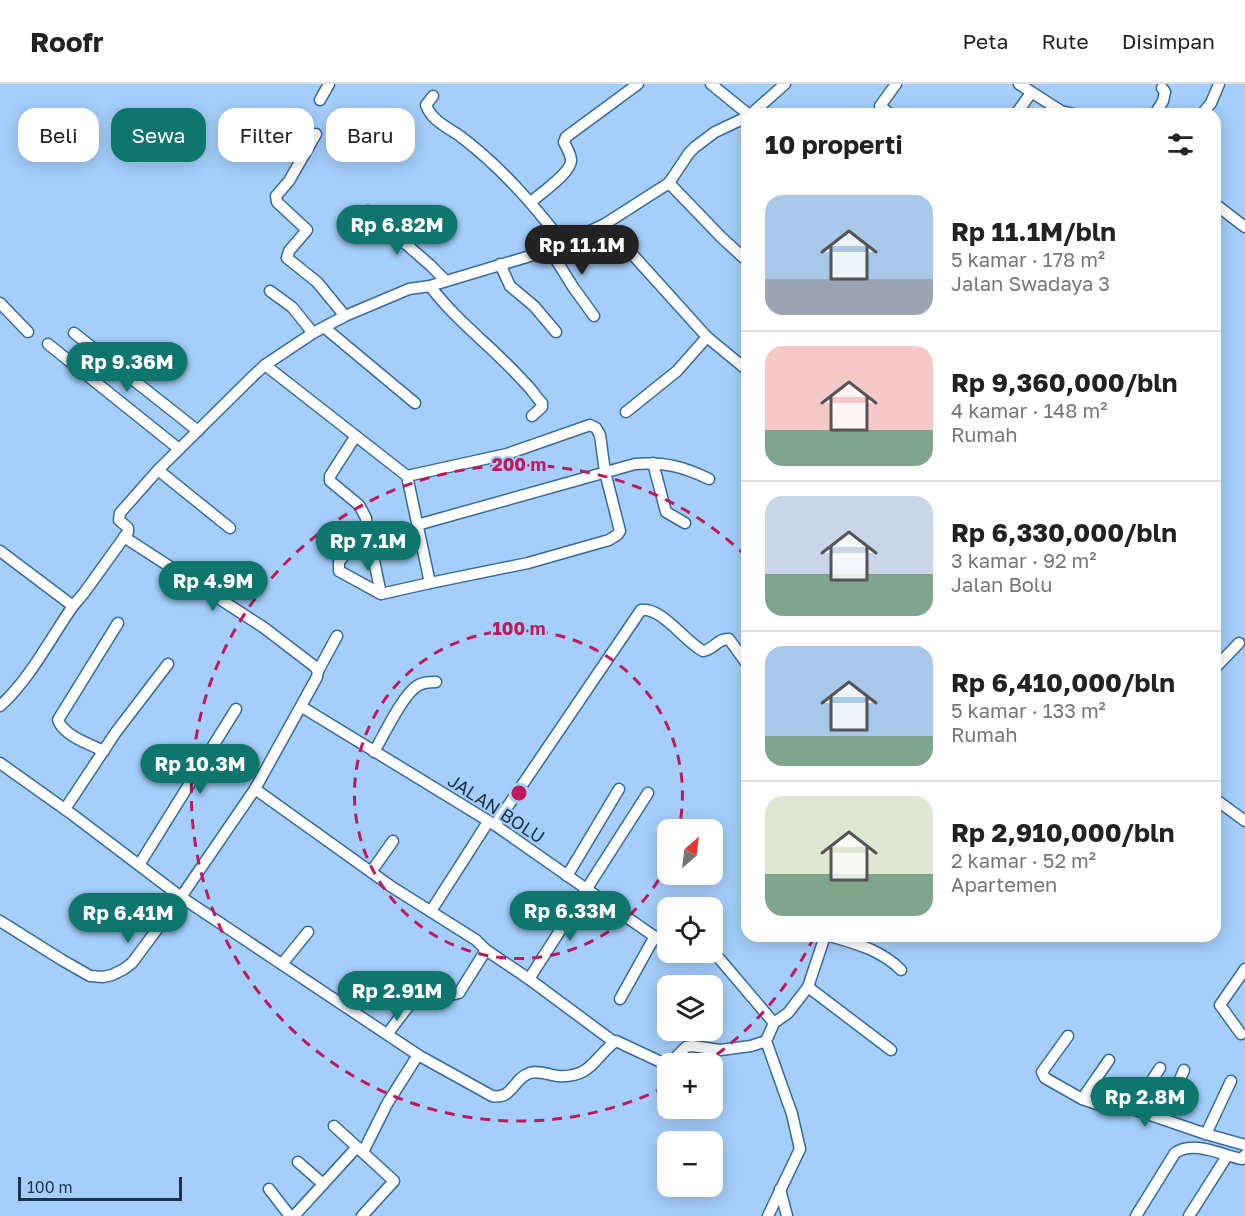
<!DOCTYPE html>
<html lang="id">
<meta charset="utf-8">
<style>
body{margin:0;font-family:"Golos Text",sans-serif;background:#f2f2f2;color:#222;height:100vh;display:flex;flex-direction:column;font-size:22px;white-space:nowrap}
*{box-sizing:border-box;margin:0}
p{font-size:20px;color:#767676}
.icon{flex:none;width:33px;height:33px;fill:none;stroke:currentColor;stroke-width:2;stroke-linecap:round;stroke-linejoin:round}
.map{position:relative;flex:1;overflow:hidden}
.sheet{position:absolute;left:741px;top:24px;width:480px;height:834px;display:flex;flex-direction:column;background:#fff;border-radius:18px;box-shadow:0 3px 15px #0003}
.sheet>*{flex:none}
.banner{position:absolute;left:18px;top:24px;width:570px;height:54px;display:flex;gap:12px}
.needle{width:39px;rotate:28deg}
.tools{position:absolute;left:657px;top:735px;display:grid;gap:12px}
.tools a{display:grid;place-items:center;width:66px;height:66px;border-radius:12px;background:#fff;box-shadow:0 3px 15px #0003;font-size:30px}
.scale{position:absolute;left:18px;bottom:15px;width:164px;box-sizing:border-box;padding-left:6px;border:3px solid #1e334a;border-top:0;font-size:16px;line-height:21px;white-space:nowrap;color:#1e334a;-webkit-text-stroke:4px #a4cefb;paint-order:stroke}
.price{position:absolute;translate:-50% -51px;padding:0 14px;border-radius:21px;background:#0f766e;color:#fff;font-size:20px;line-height:39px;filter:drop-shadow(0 2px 3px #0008)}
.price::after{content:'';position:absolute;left:50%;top:36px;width:18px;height:14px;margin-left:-9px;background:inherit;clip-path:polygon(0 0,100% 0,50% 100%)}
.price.active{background:#222;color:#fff}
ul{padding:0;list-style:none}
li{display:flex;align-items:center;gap:18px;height:150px;padding:0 24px}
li+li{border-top:2px solid #e0e0e0}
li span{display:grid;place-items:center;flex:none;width:168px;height:120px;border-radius:18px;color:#555}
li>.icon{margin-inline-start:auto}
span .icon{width:72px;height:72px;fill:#fffc;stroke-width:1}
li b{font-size:26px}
h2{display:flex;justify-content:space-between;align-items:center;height:72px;padding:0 24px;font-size:26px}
.chip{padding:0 21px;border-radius:18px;background:#fff;box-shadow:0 3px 15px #0003;font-size:21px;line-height:54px}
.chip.active{background:#0f766e;color:#fff}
header{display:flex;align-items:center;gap:36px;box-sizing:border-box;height:84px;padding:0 30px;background:#fff;border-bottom:2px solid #e0e0e0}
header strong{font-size:28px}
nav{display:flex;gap:33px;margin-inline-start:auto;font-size:21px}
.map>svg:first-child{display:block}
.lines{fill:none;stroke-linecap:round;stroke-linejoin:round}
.street-casing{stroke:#396a9d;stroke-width:13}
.street{stroke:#fff;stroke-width:10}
.ring{fill:none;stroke:#c2185b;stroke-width:3;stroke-dasharray:10 8}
.labels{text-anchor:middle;stroke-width:4.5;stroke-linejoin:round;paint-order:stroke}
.street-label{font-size:18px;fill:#1e334a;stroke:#a4cefb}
.centre{fill:#c2185b;stroke:#a4cefb;stroke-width:3}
.ring-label{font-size:18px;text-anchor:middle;font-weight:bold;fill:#c2185b;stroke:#a4cefb;stroke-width:4.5;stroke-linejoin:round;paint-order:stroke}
</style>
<header>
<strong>Roofr</strong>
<nav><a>Peta</a><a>Rute</a><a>Disimpan</a></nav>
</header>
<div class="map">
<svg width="1245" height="1132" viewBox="0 0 1245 1132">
<rect width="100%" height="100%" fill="#a4cefb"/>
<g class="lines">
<g class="street-casing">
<g id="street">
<polyline points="711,0 748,30"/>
<polyline points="1019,0 1061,27 1074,30"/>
<path d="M 433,12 L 426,21 C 432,37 447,43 460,52 C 501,83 533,120 564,160"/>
<polyline points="320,16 329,0"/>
<polyline points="751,30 785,0"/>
<polyline points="890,30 880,22 896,0"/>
<polyline points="1016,30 1031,9"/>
<polyline points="1155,30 1163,17 1165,8 1162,4"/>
<polyline points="1202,30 1211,19 1219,0"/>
<polyline points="316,50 289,97 276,112 277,118 307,146 289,167 287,174 317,198 345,232"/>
<polyline points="669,99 721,153 747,177"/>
<path d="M 531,118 C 540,110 572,88 571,76 C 571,70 566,63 564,58 L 566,53 L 638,0"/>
<polyline points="1215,120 1245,143"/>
<polyline points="368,127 430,181 446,197"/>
<polyline points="605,140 707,253 747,286"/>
<polyline points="550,166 573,203 594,232"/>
<polyline points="500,180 510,202 534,222 556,248"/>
<path d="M 430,202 C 458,239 494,264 524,298 C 531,304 535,312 542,319 L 542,323 L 532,332"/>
<polyline points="270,207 292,223 313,249"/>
<polyline points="0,219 28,248"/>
<polyline points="325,244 415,319"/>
<polyline points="74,249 198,347"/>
<polyline points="48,260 179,365"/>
<polyline points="265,281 407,392 430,499 528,479 609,456 617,451 620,447 605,388 600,351 596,344 590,341 507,370 407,392"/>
<polyline points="626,328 677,287 707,253"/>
<polyline points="355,353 330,392 330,397 359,421 366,434 367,443 339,478 339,487 381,510 430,499"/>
<polyline points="653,379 666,428 685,439"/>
<polyline points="158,386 230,444"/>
<path d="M 417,441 L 635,380 C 664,378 682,382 709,395"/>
<polyline points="367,443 381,510"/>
<polyline points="124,453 263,543 314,582 318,587"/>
<polyline points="0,467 73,522 84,509 128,448 128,444 119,436 120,429 158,386 250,295 265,281 313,249 345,232 409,205 430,202 550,166 605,140 669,99 689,69 695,63 715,48 747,33"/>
<polyline points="1215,584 1239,559"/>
<path d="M 0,622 C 30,595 50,555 73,522"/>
<polyline points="302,623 495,741 668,862"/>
<path d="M 104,667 C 89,660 64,652 58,636 L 118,539"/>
<path d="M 374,668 C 384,651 402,612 417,602 C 423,598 429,598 436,598"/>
<path d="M 0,679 L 73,731 L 181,813 L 418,971 L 492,1012 C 513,1016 513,994 530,989 C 538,986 549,991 558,992 C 592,994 594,973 616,957 L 663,979 L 671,978 L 686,963 L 692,962 L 720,966 L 751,962 L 766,957"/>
<polyline points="255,705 392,803 476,856 486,866 529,895 614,958"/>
<polyline points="1215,715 1245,737"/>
<polyline points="65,725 116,648 168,580"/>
<path d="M 495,741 L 641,526 C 662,523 685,558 703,567 C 713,566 718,554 729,555 L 747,580"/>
<polyline points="139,781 236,625"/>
<polyline points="371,788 393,757"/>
<polyline points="567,792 619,705"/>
<polyline points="431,827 488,738"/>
<polyline points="0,837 62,876 90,892 103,893 112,891 124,885 132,879 181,813 255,705 317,593 318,587 337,552"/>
<path d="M 830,852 C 857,860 881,866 901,886"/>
<polyline points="712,866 774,939"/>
<polyline points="678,868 684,872 692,868"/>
<polyline points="282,880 308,848"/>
<polyline points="529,895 648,709"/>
<polyline points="808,903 891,966"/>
<polyline points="620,915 654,854"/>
<polyline points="388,949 426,899 429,899 451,911 459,909 486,866"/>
<polyline points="1241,950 1220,921 1245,885"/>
<polyline points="1068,952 1042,988 1045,994 1082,1015 1112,1025 1133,1025 1206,1050 1245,1061"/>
<polyline points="1082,1015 1109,976"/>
<polyline points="1133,1025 1160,984"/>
<polyline points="1163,1035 1184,986"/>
<polyline points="334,1042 394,1097 362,1132"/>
<polyline points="1206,1050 1231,997"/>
<polyline points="363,1068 387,1020 418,971"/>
<polyline points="298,1078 323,1100"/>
<polyline points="269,1105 290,1132"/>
<polyline points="780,1105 787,1132"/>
<polyline points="294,1132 357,1063"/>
<polyline points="768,1132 800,1065 792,1030 766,957 774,939 788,929 808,903 825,852"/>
<path d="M 1136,1132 L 1175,1069 C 1194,1056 1221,1071 1242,1075 L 1245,1071"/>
<polyline points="1189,1132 1227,1072"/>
</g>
</g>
<use href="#street" class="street"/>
</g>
<g class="ring">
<path d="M667 780A164 164 0 1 1 679 744"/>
<path d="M814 853A328 328 0 0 1 705 979M665 1003A328 328 0 1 1 747 473"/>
</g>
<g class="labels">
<g class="street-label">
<text transform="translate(496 725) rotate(33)" y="6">JALAN BOLU</text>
</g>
</g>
<circle cx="519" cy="709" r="9" class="centre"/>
<g class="ring-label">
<text x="519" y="387">200 m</text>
<text x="519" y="551">100 m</text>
</g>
</svg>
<div class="tools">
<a><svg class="needle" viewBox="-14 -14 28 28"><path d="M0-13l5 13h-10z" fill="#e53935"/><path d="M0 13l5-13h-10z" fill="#767676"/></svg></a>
<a><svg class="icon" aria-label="locate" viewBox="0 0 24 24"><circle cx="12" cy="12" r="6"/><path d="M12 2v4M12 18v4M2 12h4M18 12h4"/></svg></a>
<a><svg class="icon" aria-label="layers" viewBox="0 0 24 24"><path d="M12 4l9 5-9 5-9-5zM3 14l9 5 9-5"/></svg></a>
<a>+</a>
<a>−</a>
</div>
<div class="scale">100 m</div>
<b class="price" style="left:397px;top:172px">Rp 6.82M</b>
<b class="price active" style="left:582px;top:192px">Rp 11.1M</b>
<b class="price" style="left:127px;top:309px">Rp 9.36M</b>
<b class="price" style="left:368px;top:488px">Rp 7.1M</b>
<b class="price" style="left:213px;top:528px">Rp 4.9M</b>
<b class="price" style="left:200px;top:711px">Rp 10.3M</b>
<b class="price" style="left:570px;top:858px">Rp 6.33M</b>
<b class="price" style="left:128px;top:860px">Rp 6.41M</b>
<b class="price" style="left:397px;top:938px">Rp 2.91M</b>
<b class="price" style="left:1145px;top:1044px">Rp 2.8M</b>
<div class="banner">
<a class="chip">Beli</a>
<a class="chip active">Sewa</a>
<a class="chip">Filter</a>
<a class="chip">Baru</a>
</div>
<section class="sheet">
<h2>10 properti<svg class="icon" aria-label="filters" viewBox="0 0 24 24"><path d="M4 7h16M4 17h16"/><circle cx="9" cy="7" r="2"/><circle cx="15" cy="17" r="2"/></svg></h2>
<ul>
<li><span style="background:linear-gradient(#a9c7e8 70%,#9aa5b1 0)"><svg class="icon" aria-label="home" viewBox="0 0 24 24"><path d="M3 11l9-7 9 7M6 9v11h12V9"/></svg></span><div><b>Rp 11.1M/bln</b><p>5 kamar · 178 m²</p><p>Jalan Swadaya 3</p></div></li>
<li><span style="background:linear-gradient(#f6c9c9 70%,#7fa58c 0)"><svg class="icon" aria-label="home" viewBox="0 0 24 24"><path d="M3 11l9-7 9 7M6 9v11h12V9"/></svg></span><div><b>Rp 9,360,000/bln</b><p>4 kamar · 148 m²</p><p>Rumah</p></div></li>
<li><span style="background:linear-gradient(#c9d6e8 65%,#7fa58c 0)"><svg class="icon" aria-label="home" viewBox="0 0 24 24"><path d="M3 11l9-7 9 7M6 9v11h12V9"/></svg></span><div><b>Rp 6,330,000/bln</b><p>3 kamar · 92 m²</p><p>Jalan Bolu</p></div></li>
<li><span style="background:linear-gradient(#a9c7e8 75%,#7fa58c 0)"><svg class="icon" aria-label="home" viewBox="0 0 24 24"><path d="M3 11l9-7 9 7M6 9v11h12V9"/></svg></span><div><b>Rp 6,410,000/bln</b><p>5 kamar · 133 m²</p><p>Rumah</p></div></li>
<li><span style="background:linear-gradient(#dfe7d0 65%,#7fa58c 0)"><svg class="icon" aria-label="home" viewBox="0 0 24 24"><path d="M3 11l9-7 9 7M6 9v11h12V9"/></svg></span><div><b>Rp 2,910,000/bln</b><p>2 kamar · 52 m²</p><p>Apartemen</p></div></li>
</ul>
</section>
</div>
